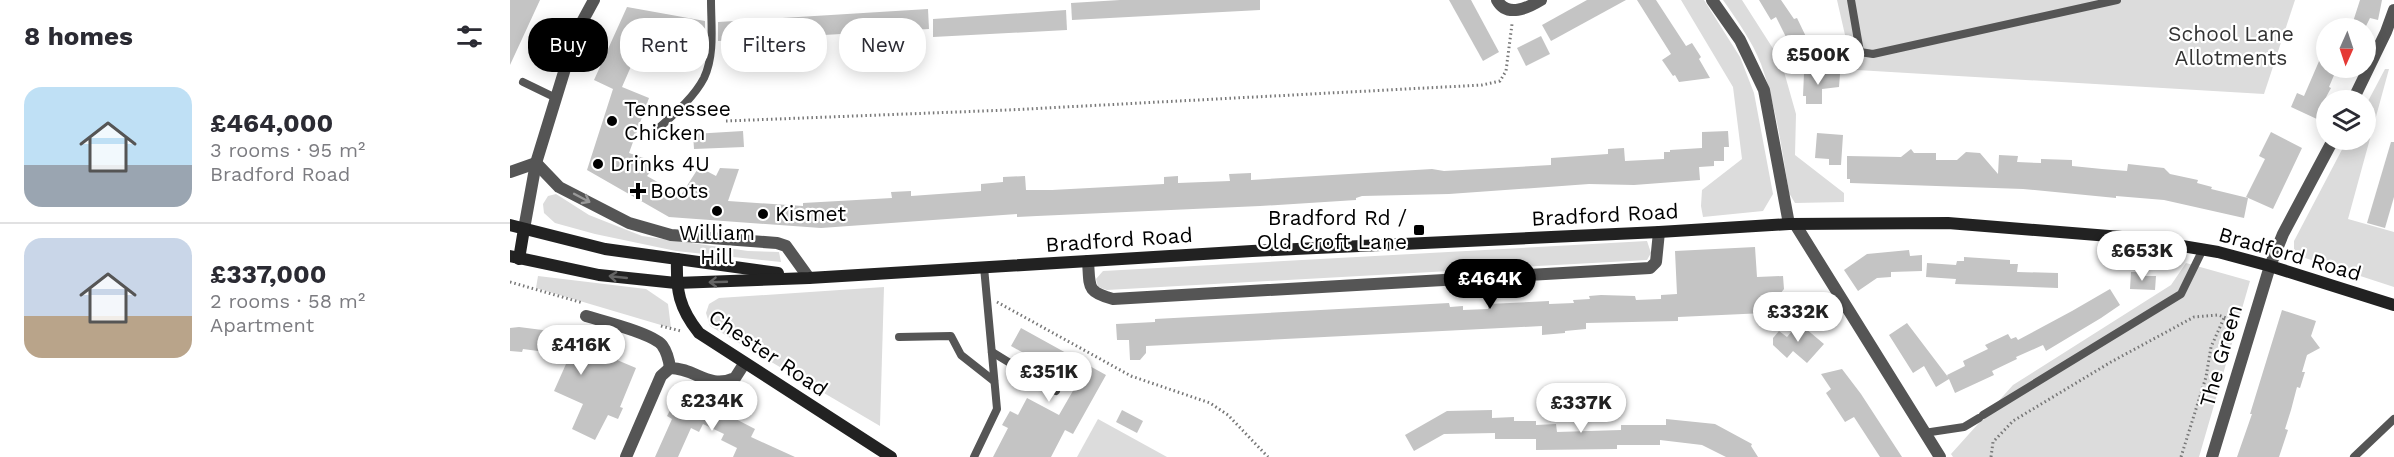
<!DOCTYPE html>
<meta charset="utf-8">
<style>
body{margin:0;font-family:"Work Sans",sans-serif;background:#f2f2f3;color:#2b2b33;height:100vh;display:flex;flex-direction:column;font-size:22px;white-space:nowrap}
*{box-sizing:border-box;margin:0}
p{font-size:20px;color:#7c7c81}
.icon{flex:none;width:33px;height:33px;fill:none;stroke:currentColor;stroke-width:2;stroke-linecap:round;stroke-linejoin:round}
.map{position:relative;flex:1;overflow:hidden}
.side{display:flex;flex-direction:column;background:#fff;width:510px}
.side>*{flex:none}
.guide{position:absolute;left:18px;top:18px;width:570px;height:54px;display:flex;gap:12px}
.needle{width:39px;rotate:183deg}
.controls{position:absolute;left:1806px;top:18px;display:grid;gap:12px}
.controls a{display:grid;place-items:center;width:60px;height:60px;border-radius:50%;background:#fff;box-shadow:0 3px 15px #0003;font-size:30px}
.price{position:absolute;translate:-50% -51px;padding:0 14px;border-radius:21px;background:#fff;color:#222;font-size:20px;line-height:39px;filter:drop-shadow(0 2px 3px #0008)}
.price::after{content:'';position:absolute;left:50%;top:36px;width:18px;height:14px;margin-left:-9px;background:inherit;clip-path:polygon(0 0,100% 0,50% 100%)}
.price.selected{background:#000;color:#fff}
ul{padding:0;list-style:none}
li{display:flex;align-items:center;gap:18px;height:150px;padding:0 24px}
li+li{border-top:2px solid #e1e1e2}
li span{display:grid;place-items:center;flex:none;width:168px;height:120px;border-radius:18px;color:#555}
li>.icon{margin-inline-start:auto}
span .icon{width:72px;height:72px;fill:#fffc;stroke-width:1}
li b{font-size:26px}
h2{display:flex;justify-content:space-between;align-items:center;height:72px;padding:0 24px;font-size:26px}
.tag{padding:0 21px;border-radius:24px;background:#fff;box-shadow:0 3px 15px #0003;font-size:21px;line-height:54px}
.tag.selected{background:#000;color:#fff}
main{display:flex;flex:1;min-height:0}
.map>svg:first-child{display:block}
.green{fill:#dcdcdc}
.building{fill:#c4c4c4}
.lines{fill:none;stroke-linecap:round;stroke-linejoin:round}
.path{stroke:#777;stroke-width:3;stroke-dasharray:1.5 3;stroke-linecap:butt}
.service{stroke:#555;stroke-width:8}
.minor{stroke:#555;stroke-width:12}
.tertiary{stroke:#555;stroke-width:12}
.secondary{stroke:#222;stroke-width:12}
.oneway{stroke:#999}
.oneway2{stroke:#646464}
.poi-dot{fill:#000;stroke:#fff;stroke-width:2}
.labels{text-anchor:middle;stroke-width:4.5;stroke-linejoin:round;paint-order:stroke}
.park-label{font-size:21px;fill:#333;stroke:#fff}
.poi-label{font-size:21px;fill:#000;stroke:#fff;text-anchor:start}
.street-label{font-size:21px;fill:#000;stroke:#fff}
</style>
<main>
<section class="side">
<h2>8 homes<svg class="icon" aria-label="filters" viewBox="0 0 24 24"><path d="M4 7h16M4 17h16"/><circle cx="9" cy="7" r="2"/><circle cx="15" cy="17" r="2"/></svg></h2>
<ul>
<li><span style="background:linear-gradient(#bfe0f5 65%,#9aa5b1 0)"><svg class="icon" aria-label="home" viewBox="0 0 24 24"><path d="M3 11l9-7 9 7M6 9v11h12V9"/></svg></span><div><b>£464,000</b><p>3 rooms · 95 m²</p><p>Bradford Road</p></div></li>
<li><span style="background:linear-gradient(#c9d6e8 65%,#b9a48a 0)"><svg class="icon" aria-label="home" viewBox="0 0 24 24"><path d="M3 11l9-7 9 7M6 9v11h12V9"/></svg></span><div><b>£337,000</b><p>2 rooms · 58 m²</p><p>Apartment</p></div></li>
</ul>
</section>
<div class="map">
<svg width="1884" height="457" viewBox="0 0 1884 457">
<rect width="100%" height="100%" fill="#fff"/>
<g class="green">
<polygon points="1171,0 1194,0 1230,57 1244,93 1263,194 1253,211 1193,217 1191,206 1192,190 1232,159 1223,87"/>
<path d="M 1213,0 L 1232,0 L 1271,61 L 1286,114 L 1285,155 L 1334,193 L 1334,202 L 1285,203 L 1279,193 C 1272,149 1266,106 1251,64 C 1242,41 1227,20 1213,0 Z"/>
<polygon points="1327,0 1785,0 1754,94 1347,70 1341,61"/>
<polygon points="1875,69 1879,69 1838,219 1884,232 1884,287 1792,257 1784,249 1784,241 1837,140 1856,140 1856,105"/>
<polygon points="46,194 79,215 132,236 238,251 269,252 271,262 166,251 85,234 45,223 34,213 33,204 38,196"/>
<polygon points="1137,241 1141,253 1137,260 597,290 588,287 586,279 593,271"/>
<polygon points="1676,263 1740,281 1689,457 1443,457 1441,454 1503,385 1661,285"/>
<polygon points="28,276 136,289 158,304 161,328 26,288"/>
<polygon points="374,287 370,426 200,326 196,313 199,304 209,298"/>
<polygon points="588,419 657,457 567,457"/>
</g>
<g class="building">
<polygon points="0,0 30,0 0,65"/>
<polygon points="610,0 750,0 750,10 562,20 561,3"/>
<polygon points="939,0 961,0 989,52 973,61"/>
<polygon points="1077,0 1116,0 1041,41 1032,25"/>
<polygon points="1127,0 1146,0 1176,46 1182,43 1191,57 1189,59 1200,78 1169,82 1165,75 1163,76 1152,60 1161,54"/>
<polygon points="1249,0 1271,0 1284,19 1287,18 1301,47 1285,55 1266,17 1261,20"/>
<polygon points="1850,0 1872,0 1868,20 1860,18 1855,28 1841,28"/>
<polygon points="117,7 195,21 195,47 169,49 136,32 112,87 139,98 119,153 148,163 137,176 151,184 151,191 171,195 189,167 206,176 210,168 229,169 218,201 293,206 293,203 382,198 381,192 401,191 401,196 471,191 471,184 493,182 493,177 515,176 516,190 542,190 654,184 654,177 668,176 668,183 720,181 719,174 741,173 741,180 922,169 934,171 1041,165 1041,158 1098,154 1098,149 1114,148 1115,161 1154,159 1154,152 1160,152 1160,150 1192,148 1192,132 1218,131 1219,147 1214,147 1214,161 1204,161 1204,166 1189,167 1190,180 1124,185 1079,184 939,194 852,196 846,198 846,200 750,206 527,216 507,217 507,214 311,228 159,217 77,170 103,89 84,80"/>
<polygon points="418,9 419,29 208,41 208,22"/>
<polygon points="556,10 557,30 423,37 423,19"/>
<polygon points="1031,36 1040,54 1016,66 1007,48"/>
<polygon points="1816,45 1816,68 1827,68 1819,87 1821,88 1815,99 1818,100 1809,120 1781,107 1787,93 1794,96"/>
<polygon points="1294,73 1330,74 1329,87 1312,89 1312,104 1296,104 1296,96 1293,96"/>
<polygon points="233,131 234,147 184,149 183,134"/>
<polygon points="1761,132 1792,148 1763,209 1736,197 1755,159 1749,156"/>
<polygon points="1307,133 1333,135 1331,165 1319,165 1319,159 1305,158"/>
<polygon points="1881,142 1884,142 1884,197 1875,228 1857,223"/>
<polygon points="1401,149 1404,153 1426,153 1426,160 1447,160 1456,152 1470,153 1488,174 1489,155 1508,156 1507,162 1531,163 1531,159 1562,160 1562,166 1592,169 1617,171 1618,164 1654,168 1660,174 1688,180 1687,183 1702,187 1701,189 1738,198 1734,218 1654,200 1606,196 1606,198 1513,189 1340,183 1340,179 1337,179 1337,156 1391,157"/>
<polygon points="1245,247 1247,277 1273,276 1274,289 1255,313 1168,317 1168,321 1076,323 1076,329 1055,331 1055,333 1032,335 1032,326 636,346 636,353 630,360 620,360 619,340 607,340 606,324 645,322 645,319 939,303 940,307 953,306 953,310 978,309 978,304 1039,301 1039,304 1064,303 1063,300 1080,299 1079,296 1091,295 1125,296 1126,300 1151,299 1151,295 1167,294 1165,251"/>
<polygon points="1399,250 1400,256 1412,255 1412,271 1381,272 1381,277 1367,278 1348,291 1334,270 1357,254"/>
<polygon points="1454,257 1500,260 1500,264 1508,264 1507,272 1548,273 1548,288 1445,284 1446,279 1416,277 1417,263 1446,265 1447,261 1454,261"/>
<polygon points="1621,272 1634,272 1634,276 1646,276 1645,290 1620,289"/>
<polygon points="1600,289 1610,305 1591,318 1536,351 1533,345 1506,357 1507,359 1482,371 1484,375 1445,393 1439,379 1426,387 1414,366 1403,373 1379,335 1397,323 1438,377 1437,375 1455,366 1453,361 1478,349 1475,345 1498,334 1501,339 1506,337 1508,340 1562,311"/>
<polygon points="1772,310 1806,321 1801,336 1810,348 1797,355 1792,372 1795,372 1790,388 1787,387 1781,410 1775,429 1778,430 1769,457 1727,457 1742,414 1740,414"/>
<polygon points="1289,323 1314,344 1297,363 1283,351 1277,358 1263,345 1263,338 1269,331 1277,337"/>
<polygon points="9,327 48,332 48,335 126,368 110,407 113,408 108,419 98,415 85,440 62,429 73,404 44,391 56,364 47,360 50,354 13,349 12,352 0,351 0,328"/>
<polygon points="511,328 596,375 563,434 555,430 541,457 483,457 498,428 492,425 500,411 508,415 517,398 549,415 564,389 542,377 545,371 501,346"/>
<polygon points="1332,369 1351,394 1392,457 1370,457 1344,417 1335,422 1316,393 1321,389 1311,374"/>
<polygon points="174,397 202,411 204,408 218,415 245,429 241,437 285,457 223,457 227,448 211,440 214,434 193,424 189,432 181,428 168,457 145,457 162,419 157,416 166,399 171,401"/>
<polygon points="612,410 633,421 627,433 606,422"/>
<polygon points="982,410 982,418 1004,417 1004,421 1026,421 1026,425 1046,424 1047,432 1111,430 1111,425 1156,425 1156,419 1205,424 1242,444 1241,446 1248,457 1216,457 1192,445 1150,440 1150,445 1107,445 1107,449 1026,450 1026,439 985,439 985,433 934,434 904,451 895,435 937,411"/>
</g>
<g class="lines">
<g class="path">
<polyline points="216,121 498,110 972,85 990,81 996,71 1002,24"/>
<polyline points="0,282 73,303"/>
<polyline points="487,302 621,376 700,403 718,415 758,457"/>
<polyline points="151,326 171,331"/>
<polyline points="1481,457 1483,442 1503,421 1601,362 1684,317 1708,315 1730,323"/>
<polyline points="1671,457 1696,377 1701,347 1714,318"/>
</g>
<g class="service">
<polyline points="1341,0 1350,52 1363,54 1607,0"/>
<polyline points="13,82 46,98"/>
<path d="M 140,136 C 158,119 182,101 194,78 C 205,55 201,25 201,0"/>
<polyline points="389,337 441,336 451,355 484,381"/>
<polyline points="482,352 546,391"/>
<polyline points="1473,415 1671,294 1693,249"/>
<polyline points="1414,433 1454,427 1469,418"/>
<polyline points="464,457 487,409 474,267"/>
<polyline points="1844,457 1884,419"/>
</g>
<g class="minor">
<path d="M 987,0 C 997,18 1018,8 1031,0"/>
<polyline points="1202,0 1230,40 1254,90 1279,224"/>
<polyline points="0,172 26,163 49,187 119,223 161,235 267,243 276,246 299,278"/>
<polyline points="1285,224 1430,457"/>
<polyline points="14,229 26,163 66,33 84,0"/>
<path d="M 578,261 C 580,287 576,292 603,299 L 1140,268 L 1146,262 L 1149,232"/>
<path d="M 76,316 C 92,321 142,333 152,345 C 157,352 159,360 160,368"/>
<path d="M 116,457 L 151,376 L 160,368 C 186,368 198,390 225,378 L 234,364"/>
<polyline points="1702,457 1760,266"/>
</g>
<g class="tertiary">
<polyline points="1843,100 1876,32 1884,10"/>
<polyline points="1760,266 1773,234 1823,140"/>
</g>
<g class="secondary">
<polyline points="0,225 95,249 268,273"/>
<polyline points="0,256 89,275 166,283 299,278 742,251 1149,232 1279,224 1438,223 1624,238 1708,252 1760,266 1884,305"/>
<polyline points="9,259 14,229"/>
<path d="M 167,259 C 166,291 169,308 189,333 L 381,457"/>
</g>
</g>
<defs><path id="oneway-shaft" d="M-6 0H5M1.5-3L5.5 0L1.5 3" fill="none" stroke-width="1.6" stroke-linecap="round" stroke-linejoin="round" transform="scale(1.5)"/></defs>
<use class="oneway" href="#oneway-shaft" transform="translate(72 198) rotate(28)"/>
<g class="oneway2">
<use href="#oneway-shaft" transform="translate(108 277) rotate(-174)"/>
<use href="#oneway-shaft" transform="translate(208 282) rotate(178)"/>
</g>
<g class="poi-dot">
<circle cx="102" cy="121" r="6"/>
<circle cx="88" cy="164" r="6"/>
<path d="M125 182h6v6h6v6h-6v6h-6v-6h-6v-6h6z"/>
<circle cx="207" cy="211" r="6"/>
<circle cx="253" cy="214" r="6"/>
<rect x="903" y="224" width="12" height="12" rx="3"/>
</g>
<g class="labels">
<g class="park-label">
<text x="1721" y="41">School Lane<tspan x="1721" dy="24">Allotments</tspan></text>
</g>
<g class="poi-label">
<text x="114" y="116">Tennessee<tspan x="114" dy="24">Chicken</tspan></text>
<text x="100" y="171">Drinks 4U</text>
<text x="140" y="198">Boots</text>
<text x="265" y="221">Kismet</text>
<text x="897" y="225" text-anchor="end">Bradford Rd /<tspan x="897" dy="24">Old Croft Lane</tspan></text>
<text x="207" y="240" text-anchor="middle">William<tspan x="207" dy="24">Hill</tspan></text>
</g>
<g class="street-label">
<text transform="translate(1095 215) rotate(-3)" y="7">Bradford Road</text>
<text transform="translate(609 240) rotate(-4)" y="7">Bradford Road</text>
<text transform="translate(1780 254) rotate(16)" y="7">Bradford Road</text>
<text transform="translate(258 353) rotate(34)" y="7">Chester Road</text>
<text transform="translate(1711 356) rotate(-74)" y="7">The Green</text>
</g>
</g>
</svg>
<div class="controls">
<a><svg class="needle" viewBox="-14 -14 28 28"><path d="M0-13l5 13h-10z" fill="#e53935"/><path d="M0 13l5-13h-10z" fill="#7c7c81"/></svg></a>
<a><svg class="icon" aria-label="layers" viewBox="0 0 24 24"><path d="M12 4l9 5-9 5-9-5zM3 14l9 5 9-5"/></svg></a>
</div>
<b class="price" style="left:1308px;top:86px">£500K</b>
<b class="price" style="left:1632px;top:282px">£653K</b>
<b class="price selected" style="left:980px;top:310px">£464K</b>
<b class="price" style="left:1288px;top:343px">£332K</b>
<b class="price" style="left:71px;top:376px">£416K</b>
<b class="price" style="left:539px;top:403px">£351K</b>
<b class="price" style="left:202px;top:432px">£234K</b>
<b class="price" style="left:1071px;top:434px">£337K</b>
<div class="guide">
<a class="tag selected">Buy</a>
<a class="tag">Rent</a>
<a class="tag">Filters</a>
<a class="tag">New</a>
</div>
</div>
</main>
